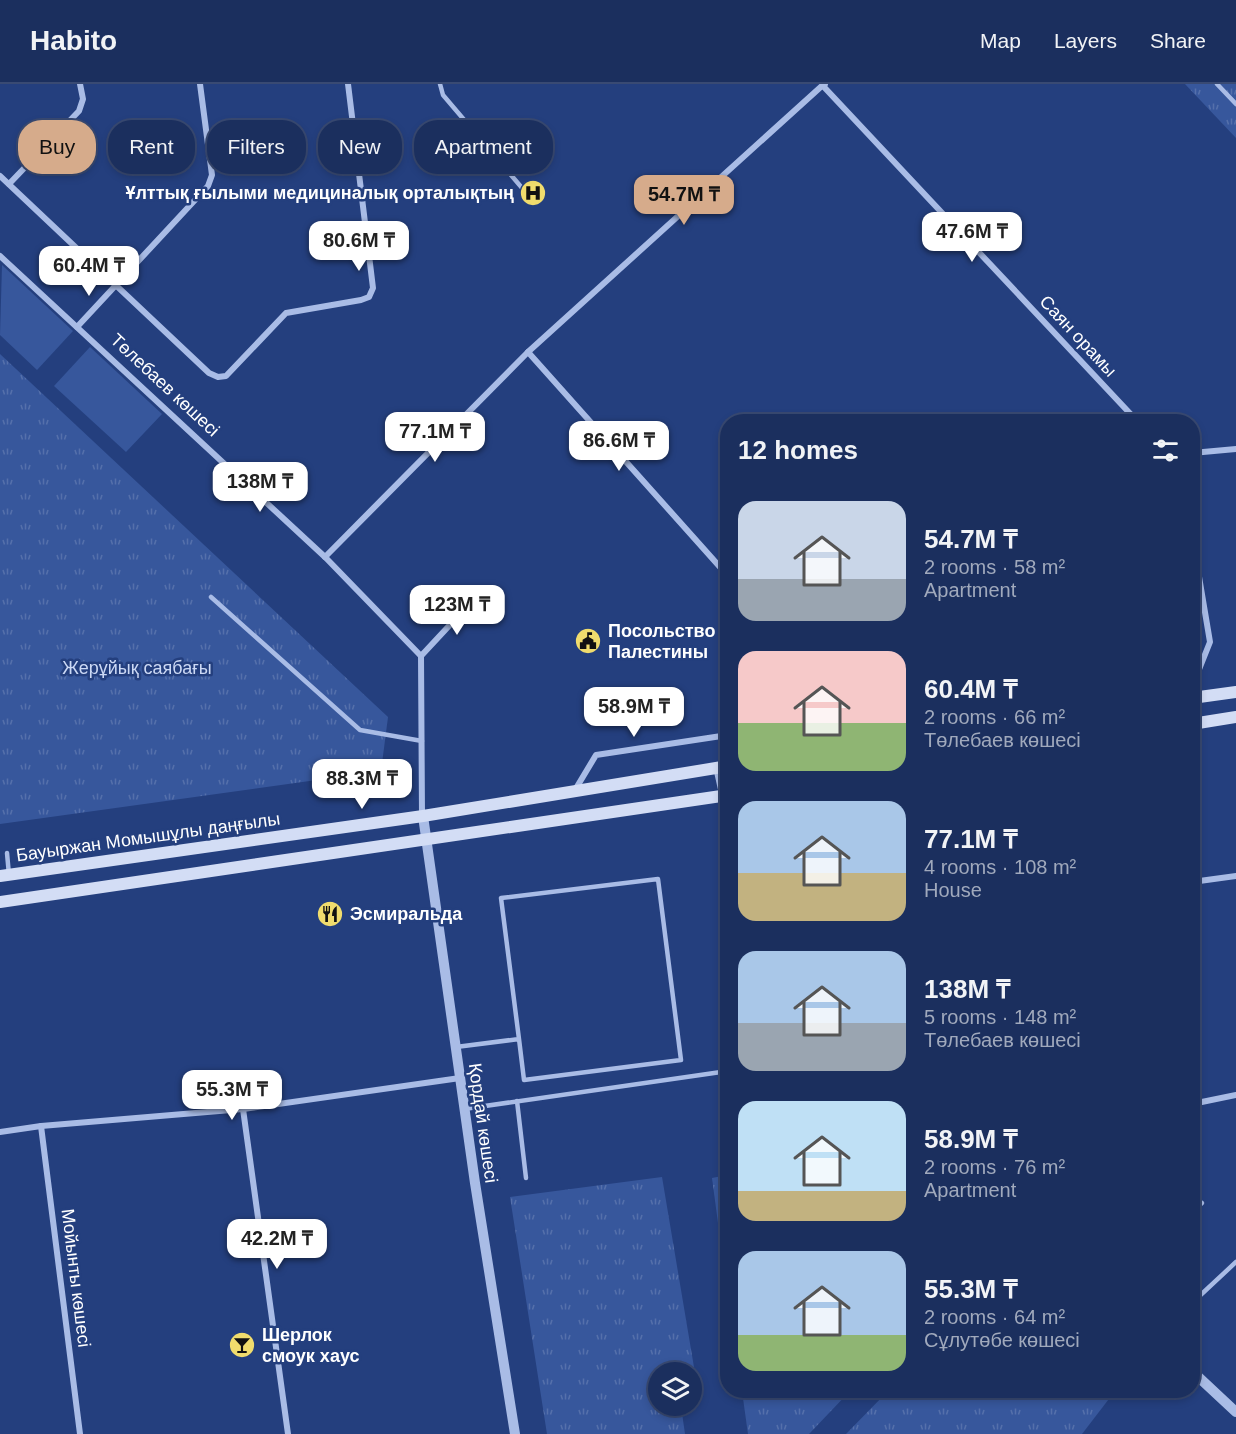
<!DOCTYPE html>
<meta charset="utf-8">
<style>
body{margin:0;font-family:Arial,sans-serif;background:#283b67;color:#f1f3f6;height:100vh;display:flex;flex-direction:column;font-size:22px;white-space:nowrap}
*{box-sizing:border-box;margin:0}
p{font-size:20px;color:#a0a9bc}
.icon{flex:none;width:33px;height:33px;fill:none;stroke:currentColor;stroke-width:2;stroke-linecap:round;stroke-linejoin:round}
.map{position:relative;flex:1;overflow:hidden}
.sheet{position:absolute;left:720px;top:330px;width:480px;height:984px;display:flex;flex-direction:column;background:#1b2f5e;border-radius:24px;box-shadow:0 3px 9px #0003,0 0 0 2px #394a73}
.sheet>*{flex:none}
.banner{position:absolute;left:18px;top:36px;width:570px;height:54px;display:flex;gap:12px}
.buttons{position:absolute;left:648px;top:1278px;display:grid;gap:12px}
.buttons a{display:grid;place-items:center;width:54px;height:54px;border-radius:50%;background:#1b2f5e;box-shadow:0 3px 9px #0003,0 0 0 2px #394a73;font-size:30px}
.price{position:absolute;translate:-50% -51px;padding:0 14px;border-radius:12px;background:#fff;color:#222;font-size:20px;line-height:39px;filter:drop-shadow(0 2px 3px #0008)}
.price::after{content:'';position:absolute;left:50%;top:36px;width:18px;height:14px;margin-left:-9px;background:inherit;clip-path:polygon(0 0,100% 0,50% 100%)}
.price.selected{background:#d6ab8b;color:#111}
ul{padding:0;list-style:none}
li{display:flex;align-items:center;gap:18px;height:150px;padding:0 18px}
li span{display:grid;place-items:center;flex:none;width:168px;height:120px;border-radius:18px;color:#555}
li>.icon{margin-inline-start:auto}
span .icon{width:72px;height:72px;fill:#fffc;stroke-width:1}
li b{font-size:26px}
h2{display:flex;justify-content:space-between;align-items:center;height:72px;padding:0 18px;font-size:26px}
.pill{padding:0 21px;border-radius:24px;background:#1b2f5e;box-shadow:0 3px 9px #0003,0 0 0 2px #394a73;font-size:21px;line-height:54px}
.pill.selected{background:#d6ab8b;color:#111}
header{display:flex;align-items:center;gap:36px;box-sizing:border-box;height:84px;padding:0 30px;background:#1b2f5e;border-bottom:2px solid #394a73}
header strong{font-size:28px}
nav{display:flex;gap:33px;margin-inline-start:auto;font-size:21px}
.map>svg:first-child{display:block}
.grass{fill:url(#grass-tufts)}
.garden{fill:#37579c}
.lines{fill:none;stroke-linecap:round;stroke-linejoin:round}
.service{stroke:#a9bce6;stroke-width:4.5}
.minor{stroke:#a9bce6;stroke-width:6}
.tertiary{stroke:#a9bce6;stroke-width:10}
.secondary{stroke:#d3ddf5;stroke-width:12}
.labels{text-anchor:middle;stroke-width:5;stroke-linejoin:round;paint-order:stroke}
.poi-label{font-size:18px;font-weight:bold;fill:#fff;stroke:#243f7e;text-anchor:start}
.street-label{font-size:18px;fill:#fff;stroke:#243f7e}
.park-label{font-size:18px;fill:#ccd9f5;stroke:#243f7e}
</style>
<header>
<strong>Habito</strong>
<nav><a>Map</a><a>Layers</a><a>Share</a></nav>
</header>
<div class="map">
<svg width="1236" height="1350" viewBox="0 0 1236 1350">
<defs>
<pattern id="grass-tufts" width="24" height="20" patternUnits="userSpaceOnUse" patternTransform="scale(1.5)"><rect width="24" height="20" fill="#37579c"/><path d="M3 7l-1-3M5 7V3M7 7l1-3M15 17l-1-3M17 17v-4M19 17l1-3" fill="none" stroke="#5570ab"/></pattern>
</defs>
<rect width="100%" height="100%" fill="#243f7e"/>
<g class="grass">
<polygon points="1185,0 1236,0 1236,54"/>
<polygon points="0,270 388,633 381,687 0,740"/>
<polygon points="727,1091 728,1091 727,1206 712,1094"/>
<polygon points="662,1093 699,1313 692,1314 692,1288 658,1288 658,1322 681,1322 685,1350 547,1350 510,1113"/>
<polygon points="742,1307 742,1306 850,1307 809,1350 748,1350"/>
<polygon points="1115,1307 1082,1350 846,1350 888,1307"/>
</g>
<g class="garden">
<polygon points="2,181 73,247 37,286 0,251"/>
<polygon points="90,263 162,330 126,368 54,302"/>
</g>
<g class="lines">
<g class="service">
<polyline points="440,0 443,11 534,118"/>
<polyline points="1217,0 1236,20"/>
<polyline points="211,513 360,646 422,657"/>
<polyline points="7,769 9,791"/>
<polyline points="456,963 519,955 524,996 681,976 658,795 501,814 519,955"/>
<polyline points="517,1017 526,1094"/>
<polyline points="464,1025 728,987"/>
<polyline points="1192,1129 1202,1119"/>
<polyline points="1192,1219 1236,1178"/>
</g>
<g class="minor">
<polyline points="825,0 824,3 1138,338"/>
<polyline points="0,92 209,289 218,293 226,292 286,229 361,216 369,213 373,204 348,0"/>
<polyline points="9,100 79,27 83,15 80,0"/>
<polyline points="0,172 325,473 421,572 422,731"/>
<polyline points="77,243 208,102 212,91 200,0"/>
<polyline points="528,268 728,492"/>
<polyline points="1192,369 1236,365"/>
<polyline points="1192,451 1210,558 1192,603"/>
<polyline points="325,473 528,268 824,0"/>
<polyline points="421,572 474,515"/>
<polyline points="575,706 596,671 728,651"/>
<polyline points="1192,798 1236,792"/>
<polyline points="1192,1020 1236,1011"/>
<polyline points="243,1025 288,1350"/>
<polyline points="41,1042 80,1350"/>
<polyline points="0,1048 41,1042 243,1025 460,994"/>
</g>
<g class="tertiary">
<polyline points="718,683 728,728"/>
<polyline points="423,732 475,1099 515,1350"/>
<polyline points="1192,1287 1236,1328"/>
</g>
<g class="secondary">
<polyline points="1192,614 1236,608"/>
<polyline points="1192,640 1236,633"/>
<polyline points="0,792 423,732 728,682"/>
<polyline points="0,818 728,711"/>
</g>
</g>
<defs>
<g id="hospital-disc" transform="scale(1.35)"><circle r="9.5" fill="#f0dc6d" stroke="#243f7e"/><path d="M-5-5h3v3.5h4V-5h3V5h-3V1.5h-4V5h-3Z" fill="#111"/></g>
<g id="civic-disc" transform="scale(1.35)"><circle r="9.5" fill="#f0dc6d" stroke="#243f7e"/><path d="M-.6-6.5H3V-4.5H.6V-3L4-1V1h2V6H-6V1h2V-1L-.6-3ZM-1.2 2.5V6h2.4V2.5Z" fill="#111"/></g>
<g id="restaurant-disc" transform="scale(1.35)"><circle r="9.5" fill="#f0dc6d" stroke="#243f7e"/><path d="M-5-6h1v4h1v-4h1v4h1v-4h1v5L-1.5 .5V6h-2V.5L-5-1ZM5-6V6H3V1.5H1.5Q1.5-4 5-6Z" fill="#111"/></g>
<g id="bar-disc" transform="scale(1.35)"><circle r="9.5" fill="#f0dc6d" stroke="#243f7e"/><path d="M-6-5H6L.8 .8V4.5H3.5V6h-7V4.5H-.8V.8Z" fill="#111"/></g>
</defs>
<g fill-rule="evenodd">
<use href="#hospital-disc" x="533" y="109"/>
<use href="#civic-disc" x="588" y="557"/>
<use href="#restaurant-disc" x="330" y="830"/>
<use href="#bar-disc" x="242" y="1261"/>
</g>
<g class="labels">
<g class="poi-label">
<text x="514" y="115" text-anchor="end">Ұлттық ғылыми медициналық орталықтың</text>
<text x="608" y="553">Посольство<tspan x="608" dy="21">Палестины</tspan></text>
<text x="350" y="836">Эсмиральда</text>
<text x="262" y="1257">Шерлок<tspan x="262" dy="21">смоук хаус</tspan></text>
</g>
<g class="street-label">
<text transform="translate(1078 252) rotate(47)" y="6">Саян орамы</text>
<text transform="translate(165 301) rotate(43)" y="6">Төлебаев көшесі</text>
<text transform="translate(148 753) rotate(-8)" y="6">Бауыржан Момышұлы даңғылы</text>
<text transform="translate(483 1039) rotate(82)" y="6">Қордай көшесі</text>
<text transform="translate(76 1194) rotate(83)" y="6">Мойынты көшесі</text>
</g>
<g class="park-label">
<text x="137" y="590">Жерұйық саябағы</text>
</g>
</g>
</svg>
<div class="buttons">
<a><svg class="icon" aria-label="layers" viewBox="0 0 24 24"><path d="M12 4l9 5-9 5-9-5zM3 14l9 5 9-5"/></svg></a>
</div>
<b class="price selected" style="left:684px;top:142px">54.7M ₸</b>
<b class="price" style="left:972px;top:179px">47.6M ₸</b>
<b class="price" style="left:359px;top:188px">80.6M ₸</b>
<b class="price" style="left:89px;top:213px">60.4M ₸</b>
<b class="price" style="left:435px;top:379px">77.1M ₸</b>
<b class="price" style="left:619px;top:388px">86.6M ₸</b>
<b class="price" style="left:260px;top:429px">138M ₸</b>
<b class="price" style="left:457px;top:552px">123M ₸</b>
<b class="price" style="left:634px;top:654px">58.9M ₸</b>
<b class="price" style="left:362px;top:726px">88.3M ₸</b>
<b class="price" style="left:232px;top:1037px">55.3M ₸</b>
<b class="price" style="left:277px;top:1186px">42.2M ₸</b>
<div class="banner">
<a class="pill selected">Buy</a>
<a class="pill">Rent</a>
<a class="pill">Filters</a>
<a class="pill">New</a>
<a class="pill">Apartment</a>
</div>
<section class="sheet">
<h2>12 homes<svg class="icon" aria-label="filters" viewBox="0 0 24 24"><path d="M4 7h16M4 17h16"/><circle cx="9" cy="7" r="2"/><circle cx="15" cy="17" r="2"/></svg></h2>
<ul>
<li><span style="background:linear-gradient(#c9d6e8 65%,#9aa5b1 0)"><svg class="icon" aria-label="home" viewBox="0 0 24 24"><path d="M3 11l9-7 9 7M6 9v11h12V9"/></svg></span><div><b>54.7M ₸</b><p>2 rooms · 58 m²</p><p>Apartment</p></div></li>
<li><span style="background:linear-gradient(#f6c9c9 60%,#8fb573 0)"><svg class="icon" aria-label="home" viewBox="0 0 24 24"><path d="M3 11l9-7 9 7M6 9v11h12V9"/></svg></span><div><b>60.4M ₸</b><p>2 rooms · 66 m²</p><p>Төлебаев көшесі</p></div></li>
<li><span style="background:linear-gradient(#a9c7e8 60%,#c2b280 0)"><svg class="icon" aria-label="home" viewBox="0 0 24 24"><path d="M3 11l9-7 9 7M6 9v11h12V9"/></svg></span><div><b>77.1M ₸</b><p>4 rooms · 108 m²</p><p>House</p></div></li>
<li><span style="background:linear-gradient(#a9c7e8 60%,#9aa5b1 0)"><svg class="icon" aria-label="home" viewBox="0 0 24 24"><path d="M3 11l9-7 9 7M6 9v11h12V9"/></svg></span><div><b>138M ₸</b><p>5 rooms · 148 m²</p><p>Төлебаев көшесі</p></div></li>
<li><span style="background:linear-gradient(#bfe0f5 75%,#c2b280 0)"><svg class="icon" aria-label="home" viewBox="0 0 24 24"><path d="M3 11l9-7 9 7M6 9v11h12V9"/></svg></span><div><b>58.9M ₸</b><p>2 rooms · 76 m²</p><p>Apartment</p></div></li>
<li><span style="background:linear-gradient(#a9c7e8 70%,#8fb573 0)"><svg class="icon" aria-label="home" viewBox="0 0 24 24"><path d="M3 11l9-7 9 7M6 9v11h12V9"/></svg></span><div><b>55.3M ₸</b><p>2 rooms · 64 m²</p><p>Сұлутөбе көшесі</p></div></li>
</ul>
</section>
</div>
